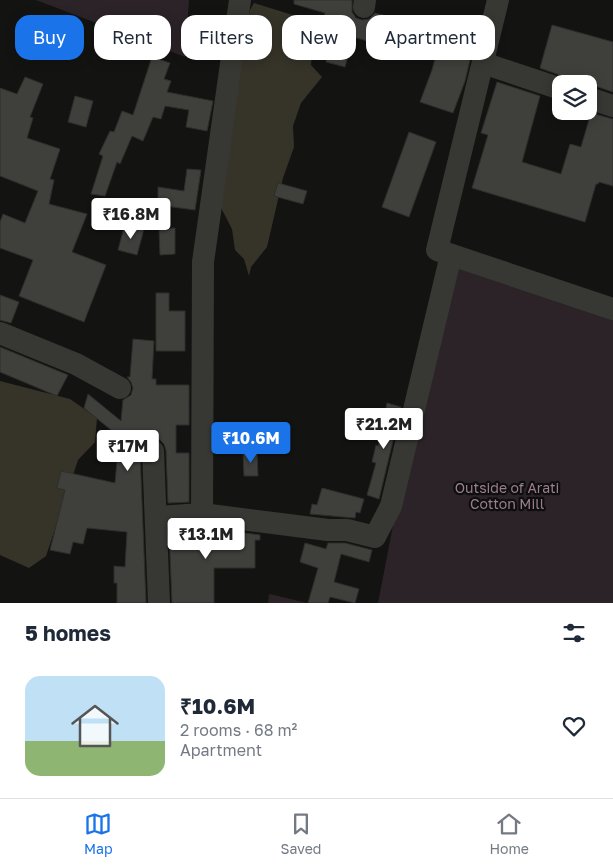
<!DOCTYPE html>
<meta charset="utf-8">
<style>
body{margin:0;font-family:"Golos Text",sans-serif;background:#f2f2f3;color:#1f2937;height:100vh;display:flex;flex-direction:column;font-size:19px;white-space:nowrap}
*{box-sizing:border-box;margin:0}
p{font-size:16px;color:#747a83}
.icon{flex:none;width:28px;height:28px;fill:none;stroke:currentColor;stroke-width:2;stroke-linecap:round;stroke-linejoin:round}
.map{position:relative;height:603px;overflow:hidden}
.side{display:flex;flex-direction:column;background:#fff;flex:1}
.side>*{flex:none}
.top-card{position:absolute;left:15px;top:15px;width:584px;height:45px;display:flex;gap:10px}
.controls{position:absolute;left:552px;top:75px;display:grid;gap:10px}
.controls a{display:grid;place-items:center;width:45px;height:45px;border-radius:10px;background:#fff;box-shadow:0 2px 12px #0003;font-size:25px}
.price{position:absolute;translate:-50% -42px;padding:0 11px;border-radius:5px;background:#fff;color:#222;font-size:16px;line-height:32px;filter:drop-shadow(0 1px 2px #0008)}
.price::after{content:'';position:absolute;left:50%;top:30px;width:15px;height:11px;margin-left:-8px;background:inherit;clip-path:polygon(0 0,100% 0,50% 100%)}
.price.on{background:#1a73e8;color:#fff}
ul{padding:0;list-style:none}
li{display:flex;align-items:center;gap:15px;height:125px;padding:0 25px}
li span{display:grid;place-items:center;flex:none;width:140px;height:100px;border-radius:15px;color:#555}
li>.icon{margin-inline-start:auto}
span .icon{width:60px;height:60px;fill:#fffc;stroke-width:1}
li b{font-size:21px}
h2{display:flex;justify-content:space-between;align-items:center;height:60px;padding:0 25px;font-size:21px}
.chip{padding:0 18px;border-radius:15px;background:#fff;box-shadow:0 2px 12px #0003;font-size:18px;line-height:45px}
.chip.on{background:#1a73e8;color:#fff}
.menu{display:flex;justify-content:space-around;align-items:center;height:70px;border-top:1px solid #e0e1e3;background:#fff;font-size:14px;color:#747a83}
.menu a{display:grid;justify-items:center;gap:2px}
.menu .on{color:#1a73e8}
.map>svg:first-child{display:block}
.green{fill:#2b2327}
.water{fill:#363329}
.building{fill:#3f403c;stroke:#2e2f2c}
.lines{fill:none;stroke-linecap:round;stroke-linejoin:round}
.minor{stroke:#373833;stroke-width:22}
.labels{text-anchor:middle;stroke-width:4.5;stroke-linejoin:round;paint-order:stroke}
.park-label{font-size:14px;fill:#9c7d90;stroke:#0e0e0d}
</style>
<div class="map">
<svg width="613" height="603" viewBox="0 0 613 603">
<rect width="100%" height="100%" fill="#131312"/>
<g class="green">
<polygon points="36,0 189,0 185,57"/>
<polygon points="444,262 613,320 613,603 378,603"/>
<polygon points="269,594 274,595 307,603 268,603"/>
</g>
<g class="water">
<polygon points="254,3 315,22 311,65 322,77 301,103 293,126 294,147 283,178 267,247 251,267 249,276 244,259 235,250 232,229 218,202 245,31 250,10"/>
<polygon points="0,381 70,399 97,418 95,442 78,460 46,556 29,568 0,555"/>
</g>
<g class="building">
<polygon points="294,0 352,0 352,12 356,18 362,20 369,19 375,13 412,23 404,51 353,37 345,67 326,62 334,33 320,29 325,13 294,4"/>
<polygon points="552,25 613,42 613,92 595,86 596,84 573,84 565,77 540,68"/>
<polygon points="443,30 475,39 465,81 453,113 420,102 432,70"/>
<polygon points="152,57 170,63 164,79 171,81 167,92 213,101 207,131 186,127 189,110 165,106 161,119 153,117 143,141 132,136 120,164 117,162 105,196 91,194 103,156 99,154 110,131 114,132 122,111 133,115"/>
<polygon points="25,77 43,84 30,117 33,118 27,138 60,149 50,179 54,180 49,204 87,214 72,252 106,265 84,322 19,296 33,260 0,248 0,222 3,214 25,223 38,191 0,176 0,88 17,94"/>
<polygon points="497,82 540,96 522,162 561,174 570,144 581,147 591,113 613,119 613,186 599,182 598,184 596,184 585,222 472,188 488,135 481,133"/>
<polygon points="75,96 93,101 86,127 68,122"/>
<polygon points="409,132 436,142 409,217 382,207"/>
<polygon points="187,169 201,170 195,210 158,205 158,187 184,191"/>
<polygon points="278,183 307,191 303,204 274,196"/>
<polygon points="125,224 144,229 137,255 118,250"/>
<polygon points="175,228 175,254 160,255 159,229"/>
<polygon points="156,293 169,293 169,311 185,311 185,351 156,351"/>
<polygon points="0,295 19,302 11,323 0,320"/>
<polygon points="133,339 154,341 152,379 156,379 156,385 189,385 189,425 176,425 176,453 189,453 189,502 168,503 166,450 164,444 160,440 153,438 146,440 141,445 140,452 146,603 117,603 117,583 114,583 114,566 125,567 127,532 87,528 83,544 73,542 70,554 50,550 65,490 57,488 61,471 115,483 119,440 116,440 116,434 84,408 88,394 121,421 123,400 131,395 133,388 131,382 127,377 130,377"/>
<polygon points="0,347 68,375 57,396 0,372"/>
<polygon points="387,403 401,407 379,499 367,495 376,463 372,462 376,445 378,446"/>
<polygon points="257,452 258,476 244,476 243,453"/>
<polygon points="322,488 364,499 360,513 356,512 355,518 310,514 312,504 317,505"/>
<polygon points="202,527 260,535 260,540 255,540 255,568 214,568 214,603 172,603 169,529"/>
<polygon points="305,543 326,549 328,543 345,543 372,550 369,562 341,554 334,582 359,589 355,603 330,597 328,603 308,603 318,568 300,562"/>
</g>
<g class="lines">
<g class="minor">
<polyline points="498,0 437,250 613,309"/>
<polyline points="364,7 365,0"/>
<polyline points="483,63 561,89"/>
<polyline points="589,98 613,106"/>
<polyline points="0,333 76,364 120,388"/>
<polyline points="153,451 159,603"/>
<polyline points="202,514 203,262 240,0"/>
<polyline points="157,517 202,514 328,530 347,530 375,537 391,506 451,255"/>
</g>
</g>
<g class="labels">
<g class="park-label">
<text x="507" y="493">Outside of Arati<tspan x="507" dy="16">Cotton Mill</tspan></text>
</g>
</g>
</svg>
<div class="controls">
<a><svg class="icon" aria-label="layers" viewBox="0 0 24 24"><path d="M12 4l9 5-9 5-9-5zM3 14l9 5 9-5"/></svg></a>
</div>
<b class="price" style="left:131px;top:240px">₹16.8M</b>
<b class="price" style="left:384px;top:450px">₹21.2M</b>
<b class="price on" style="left:251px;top:464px">₹10.6M</b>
<b class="price" style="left:128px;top:472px">₹17M</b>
<b class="price" style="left:206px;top:560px">₹13.1M</b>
<div class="top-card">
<a class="chip on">Buy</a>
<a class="chip">Rent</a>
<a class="chip">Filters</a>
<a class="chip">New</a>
<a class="chip">Apartment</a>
</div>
</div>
<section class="side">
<h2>5 homes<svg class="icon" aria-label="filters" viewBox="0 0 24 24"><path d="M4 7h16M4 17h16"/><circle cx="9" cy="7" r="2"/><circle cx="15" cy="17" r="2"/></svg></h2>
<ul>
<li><span style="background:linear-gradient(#bfe0f5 65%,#8fb573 0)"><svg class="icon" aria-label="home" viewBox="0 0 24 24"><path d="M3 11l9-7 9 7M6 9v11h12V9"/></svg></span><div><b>₹10.6M</b><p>2 rooms · 68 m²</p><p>Apartment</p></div><svg class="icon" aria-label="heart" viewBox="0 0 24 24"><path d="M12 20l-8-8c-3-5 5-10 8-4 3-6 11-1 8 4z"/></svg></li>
</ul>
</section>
<nav class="menu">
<a class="on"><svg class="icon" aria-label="map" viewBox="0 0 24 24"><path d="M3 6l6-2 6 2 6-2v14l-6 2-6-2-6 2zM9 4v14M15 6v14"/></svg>Map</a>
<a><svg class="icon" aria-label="saved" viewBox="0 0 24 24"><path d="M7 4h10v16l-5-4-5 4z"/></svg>Saved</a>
<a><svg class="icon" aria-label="home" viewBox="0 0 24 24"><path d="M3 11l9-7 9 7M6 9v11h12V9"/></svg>Home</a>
</nav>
